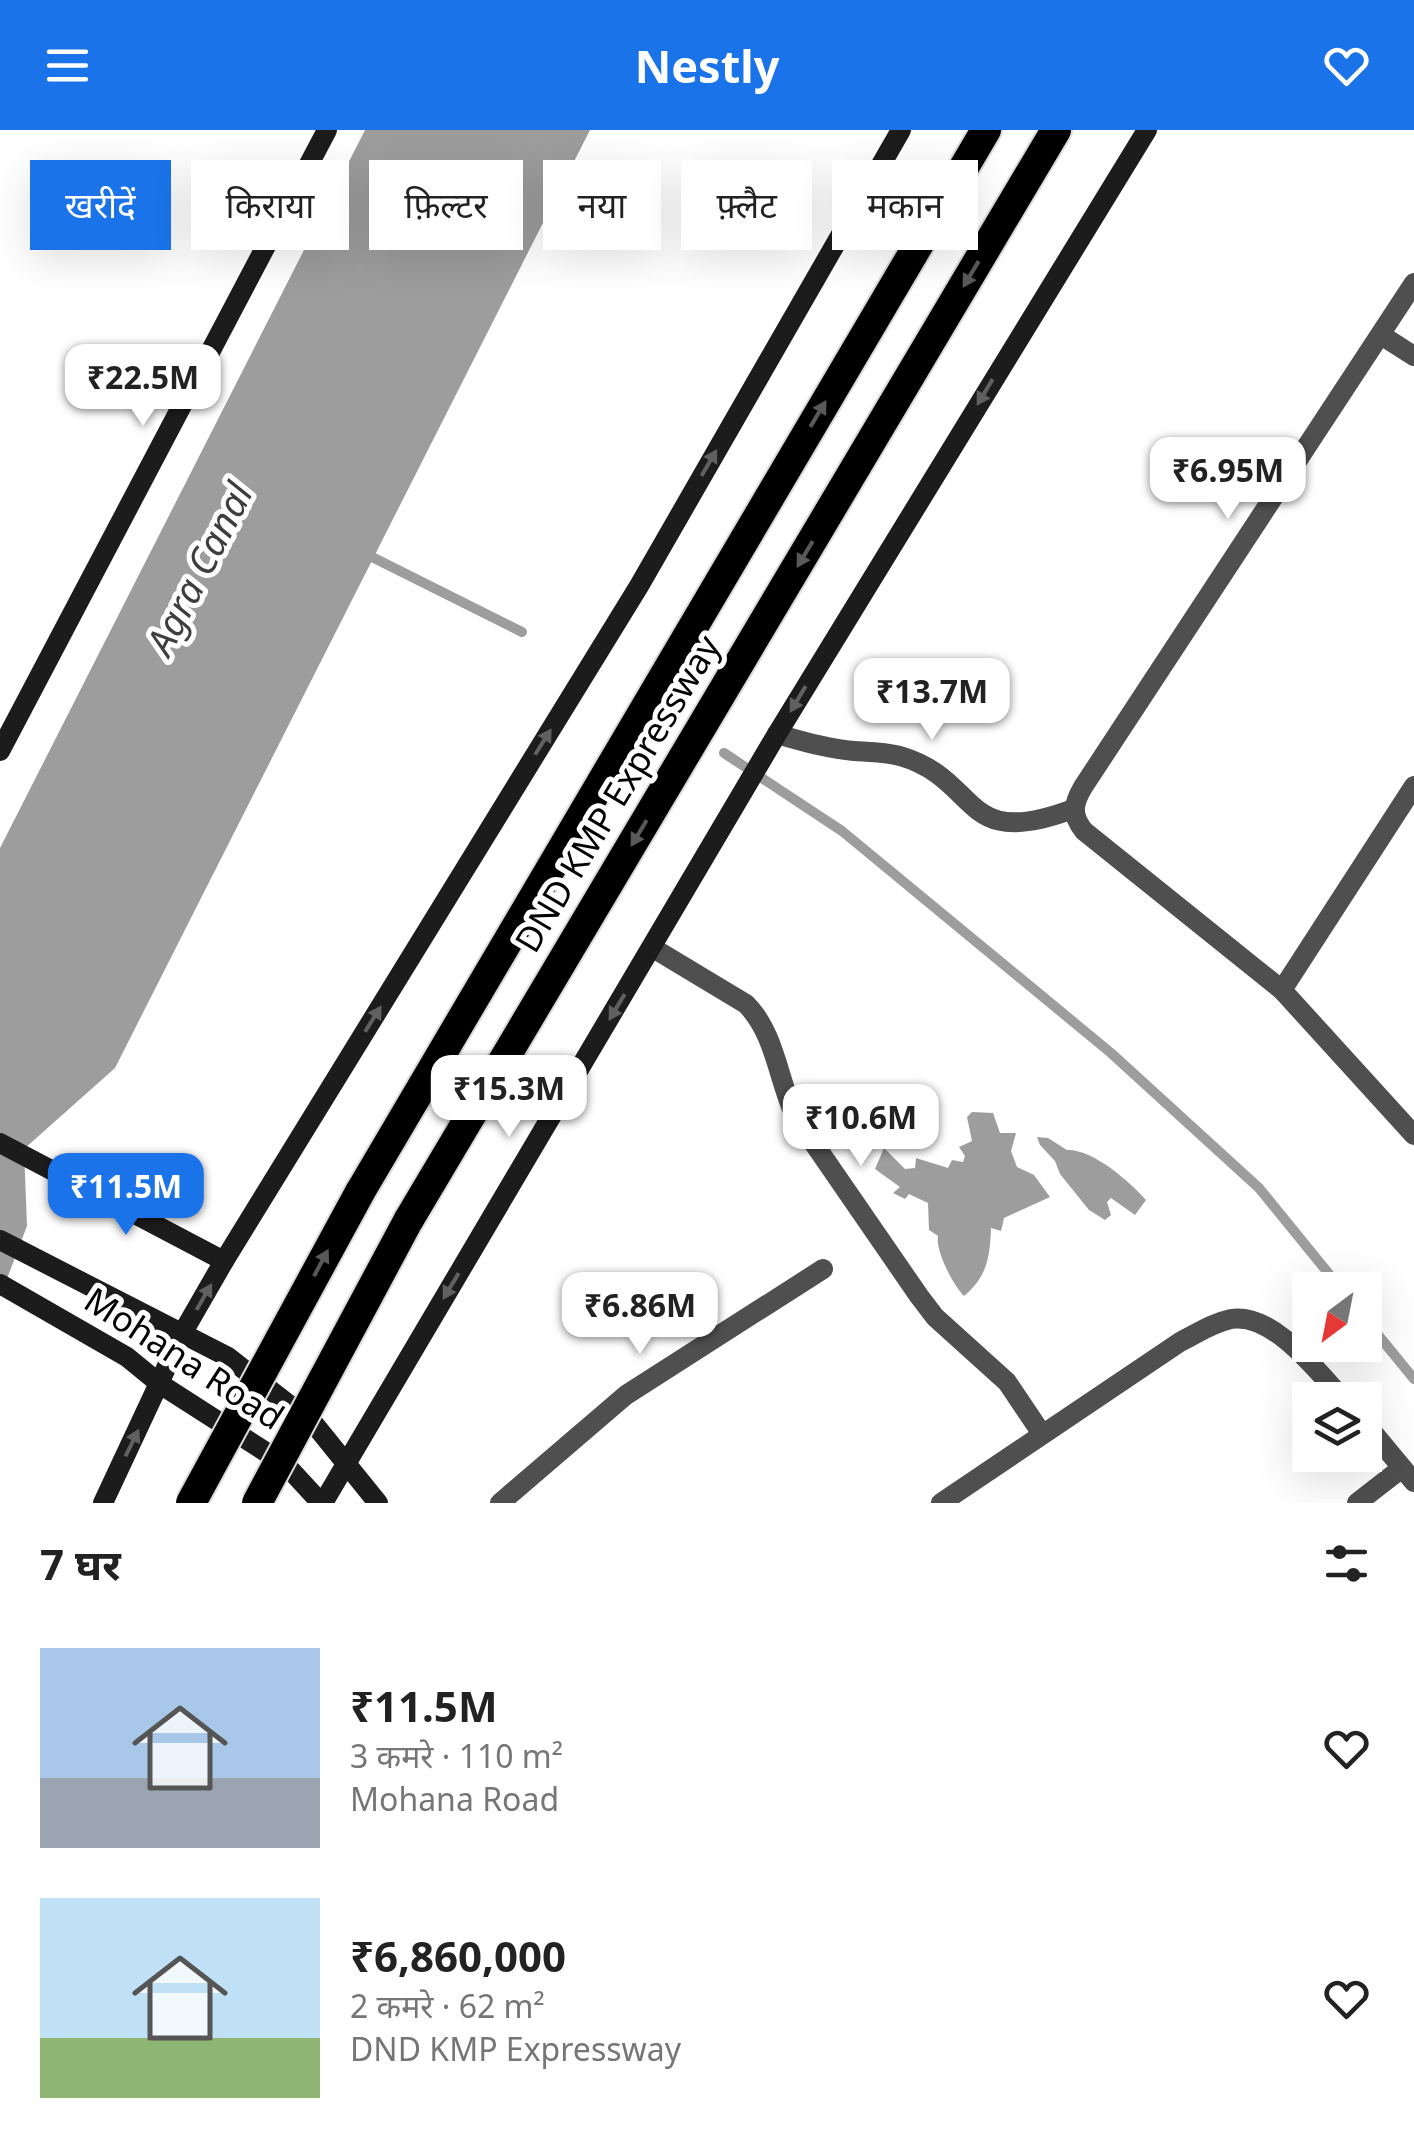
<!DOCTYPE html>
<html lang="hi">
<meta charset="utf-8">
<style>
body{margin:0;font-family:"Noto Sans","Noto Sans Devanagari",sans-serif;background:#f6f6f6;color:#222;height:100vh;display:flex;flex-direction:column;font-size:38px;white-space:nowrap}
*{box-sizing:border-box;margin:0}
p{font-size:32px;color:#767676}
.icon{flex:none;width:55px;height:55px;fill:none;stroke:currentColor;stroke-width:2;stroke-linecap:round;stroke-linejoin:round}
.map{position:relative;height:1373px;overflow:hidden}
.side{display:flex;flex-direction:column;background:#fff;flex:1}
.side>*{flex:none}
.hud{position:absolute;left:30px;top:30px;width:1355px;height:90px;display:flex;gap:20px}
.needle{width:65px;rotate:212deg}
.fabs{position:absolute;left:1292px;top:1142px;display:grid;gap:20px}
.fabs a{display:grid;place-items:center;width:90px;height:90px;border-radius:0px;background:#fff;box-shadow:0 10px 40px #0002;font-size:50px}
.price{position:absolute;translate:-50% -85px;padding:0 22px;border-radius:20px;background:#fff;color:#222;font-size:32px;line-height:65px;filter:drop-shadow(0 2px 5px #0008)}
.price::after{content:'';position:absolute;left:50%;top:60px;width:30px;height:22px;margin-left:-15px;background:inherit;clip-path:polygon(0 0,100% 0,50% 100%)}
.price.current{background:#1a73e8;color:#fff}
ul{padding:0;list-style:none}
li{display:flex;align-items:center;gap:30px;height:250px;padding:0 40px}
li span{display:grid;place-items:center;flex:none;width:280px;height:200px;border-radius:0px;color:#555}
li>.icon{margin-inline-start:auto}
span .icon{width:120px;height:120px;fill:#fffc;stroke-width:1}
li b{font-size:42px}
h2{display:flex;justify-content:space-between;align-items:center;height:120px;padding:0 40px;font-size:42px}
.tag{padding:0 35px;border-radius:0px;background:#fff;box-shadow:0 10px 40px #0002;font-size:35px;line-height:90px}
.tag.current{background:#1a73e8;color:#fff}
header{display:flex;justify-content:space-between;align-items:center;height:130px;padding:0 40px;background:#1a73e8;color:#fff;font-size:45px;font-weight:700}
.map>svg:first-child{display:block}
.water{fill:#9d9d9d}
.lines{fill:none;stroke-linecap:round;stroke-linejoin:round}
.stream{stroke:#9d9d9d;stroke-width:10}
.highway-casing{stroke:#dbdbdb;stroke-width:34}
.street{stroke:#4f4f4f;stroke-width:20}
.secondary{stroke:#1c1c1c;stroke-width:20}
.highway{stroke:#000;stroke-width:30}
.highway-bridge-casing{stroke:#dbdbdb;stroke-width:34;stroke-linecap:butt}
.highway-bridge{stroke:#000;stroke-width:30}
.oneway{fill:#595959}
.oneway2{fill:#606060}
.labels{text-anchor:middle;stroke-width:10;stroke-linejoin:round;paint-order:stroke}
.street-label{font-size:35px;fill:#000;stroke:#fff}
.water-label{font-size:38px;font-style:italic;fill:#3e3e3e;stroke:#fff}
</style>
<header><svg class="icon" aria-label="menu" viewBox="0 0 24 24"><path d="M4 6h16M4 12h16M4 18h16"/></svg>Nestly<svg class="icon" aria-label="heart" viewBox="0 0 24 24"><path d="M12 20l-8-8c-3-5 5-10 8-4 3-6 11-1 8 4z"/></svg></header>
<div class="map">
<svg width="1414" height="1373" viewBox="0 0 1414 1373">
<rect width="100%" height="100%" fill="#fff"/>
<g class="water">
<polygon points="365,0 590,0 115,938 24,1019 27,1096 0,1167 0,718"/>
<path d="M 972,982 L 993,983 L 1000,1003 L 1016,1003 L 1011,1021 L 1017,1037 L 1034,1045 L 1050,1067 L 1004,1088 L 1001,1101 L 991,1098 C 990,1127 987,1147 964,1166 C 953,1155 935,1120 938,1106 L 929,1100 L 928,1073 L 909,1064 L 905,1069 L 893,1063 L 900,1057 L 875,1039 L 884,1018 L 905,1039 L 915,1038 L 916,1028 L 948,1038 L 952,1030 L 963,1032 L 965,1026 L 959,1017 L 972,1011 L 967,987 Z"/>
<path d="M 1037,1007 L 1048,1008 L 1067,1020 C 1093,1019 1130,1052 1146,1070 L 1135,1085 L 1111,1068 L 1107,1072 L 1111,1085 L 1105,1090 L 1089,1080 L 1060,1044 L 1055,1031 L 1040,1015 Z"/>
</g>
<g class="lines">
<g class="stream">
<polyline points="362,422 522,502"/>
<polyline points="724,623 842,701 1111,923 1259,1058 1342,1160"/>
<polyline points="1365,1189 1414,1249"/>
</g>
<g class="highway-casing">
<g id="highway">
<polyline points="360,1062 986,0"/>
<polyline points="408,1091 1056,0"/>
</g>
</g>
<g class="street">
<path d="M 1414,153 L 1083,657 C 1073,674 1071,685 1084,701 L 1282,860 L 1414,1005"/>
<polyline points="1381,205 1414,226"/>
<path d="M 777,604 C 802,611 828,619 854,621 C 870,622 884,622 900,626 C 982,650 959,722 1073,679"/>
<path d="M 653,818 L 746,874 C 775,903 778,949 795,986 L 919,1166 L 935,1187 L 1007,1252 L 1042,1304"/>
<polyline points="1282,860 1414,656"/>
<polyline points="1365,1293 1414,1352"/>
<polyline points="500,1373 626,1265 823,1139"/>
<path d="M 941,1373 L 1180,1212 C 1196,1204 1212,1193 1231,1189 C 1273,1182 1318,1242 1344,1270"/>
<polyline points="1357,1373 1402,1338"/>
</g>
<g class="secondary">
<polyline points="0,621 327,0"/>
<polyline points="0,1013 224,1131"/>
<polyline points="0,1110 228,1227 315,1295 378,1373"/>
<polyline points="0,1154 127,1227 160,1254 286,1335 321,1373"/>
<polyline points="103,1373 182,1204 224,1131 639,456 901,0"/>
<polyline points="323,1373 777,604 1147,0"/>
</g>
<use href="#highway" class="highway"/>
<g class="highway-bridge-casing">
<g id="highway-bridge">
<polyline points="191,1373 360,1062"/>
<polyline points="257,1373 408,1091"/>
</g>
</g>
<use href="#highway-bridge" class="highway-bridge"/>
</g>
<defs><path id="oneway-solid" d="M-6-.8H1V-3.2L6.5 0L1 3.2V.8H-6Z" transform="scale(2.5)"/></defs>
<g class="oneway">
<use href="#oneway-solid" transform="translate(971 144) rotate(121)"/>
<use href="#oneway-solid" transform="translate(818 284) rotate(-59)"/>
<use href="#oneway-solid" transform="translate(805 424) rotate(121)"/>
<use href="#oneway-solid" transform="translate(639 703) rotate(121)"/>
<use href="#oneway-solid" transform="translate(321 1133) rotate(-62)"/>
</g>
<g class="oneway2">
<use href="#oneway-solid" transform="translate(985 262) rotate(121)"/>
<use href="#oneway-solid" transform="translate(709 333) rotate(-60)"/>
<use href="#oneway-solid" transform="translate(798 569) rotate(121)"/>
<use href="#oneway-solid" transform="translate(543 612) rotate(-58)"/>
<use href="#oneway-solid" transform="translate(617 877) rotate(121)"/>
<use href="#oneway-solid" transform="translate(373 889) rotate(-58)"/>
<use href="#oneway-solid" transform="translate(451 1156) rotate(121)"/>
<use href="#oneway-solid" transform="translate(204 1167) rotate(-60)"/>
<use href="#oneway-solid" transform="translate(132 1313) rotate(-64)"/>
</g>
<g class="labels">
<g class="street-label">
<text transform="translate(618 664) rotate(-59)" y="12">DND KMP Expressway</text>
<text transform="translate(184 1229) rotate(33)" y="12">Mohana Road</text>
</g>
<g class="water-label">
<text transform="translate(200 439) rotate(-63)" y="13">Agra Canal</text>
</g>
</g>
</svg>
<div class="fabs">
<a><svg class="needle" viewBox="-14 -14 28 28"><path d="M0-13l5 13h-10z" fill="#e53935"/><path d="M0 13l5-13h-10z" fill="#767676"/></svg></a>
<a><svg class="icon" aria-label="layers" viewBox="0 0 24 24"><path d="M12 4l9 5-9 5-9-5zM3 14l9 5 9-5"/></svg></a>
</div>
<b class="price" style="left:143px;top:299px">₹22.5M</b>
<b class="price" style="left:1228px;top:392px">₹6.95M</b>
<b class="price" style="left:932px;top:613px">₹13.7M</b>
<b class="price" style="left:509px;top:1010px">₹15.3M</b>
<b class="price" style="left:861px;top:1039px">₹10.6M</b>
<b class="price current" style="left:126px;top:1108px">₹11.5M</b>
<b class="price" style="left:640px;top:1227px">₹6.86M</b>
<div class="hud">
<a class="tag current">खरीदें</a>
<a class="tag">किराया</a>
<a class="tag">फ़िल्टर</a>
<a class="tag">नया</a>
<a class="tag">फ़्लैट</a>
<a class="tag">मकान</a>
</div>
</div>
<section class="side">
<h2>7 घर<svg class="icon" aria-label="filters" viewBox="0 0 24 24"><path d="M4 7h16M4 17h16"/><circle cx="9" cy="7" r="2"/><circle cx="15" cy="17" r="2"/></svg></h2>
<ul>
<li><span style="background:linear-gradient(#a9c7e8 65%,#9aa5b1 0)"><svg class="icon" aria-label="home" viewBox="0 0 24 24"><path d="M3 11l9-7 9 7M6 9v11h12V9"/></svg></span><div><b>₹11.5M</b><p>3 कमरे · 110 m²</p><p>Mohana Road</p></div><svg class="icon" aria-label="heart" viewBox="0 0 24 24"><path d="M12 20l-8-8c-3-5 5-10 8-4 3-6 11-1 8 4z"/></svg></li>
<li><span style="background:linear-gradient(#bfe0f5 70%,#8fb573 0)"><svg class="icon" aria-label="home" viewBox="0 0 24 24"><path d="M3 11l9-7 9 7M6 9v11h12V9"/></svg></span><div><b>₹6,860,000</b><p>2 कमरे · 62 m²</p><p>DND KMP Expressway</p></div><svg class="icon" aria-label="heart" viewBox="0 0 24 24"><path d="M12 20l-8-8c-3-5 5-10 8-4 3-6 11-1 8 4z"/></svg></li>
</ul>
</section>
